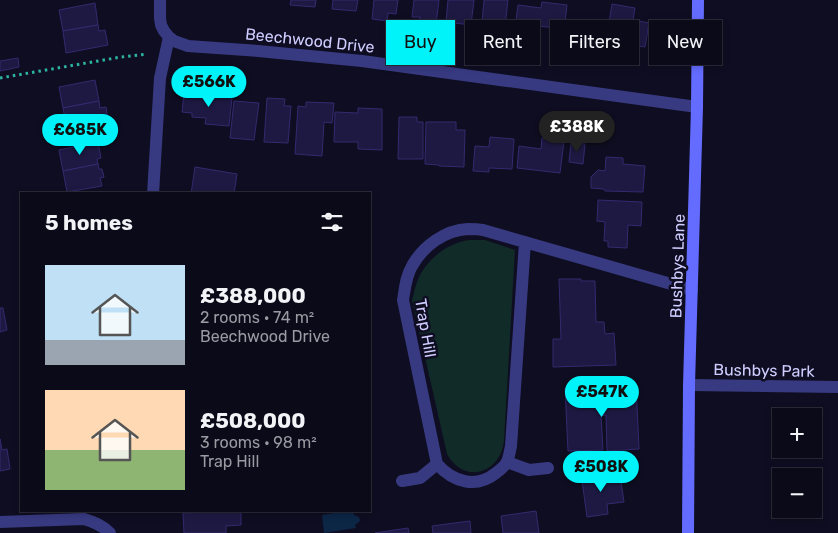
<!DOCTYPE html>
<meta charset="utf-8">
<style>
body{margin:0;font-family:Rubik,sans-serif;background:#191826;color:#f1f3f6;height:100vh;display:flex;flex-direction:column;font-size:19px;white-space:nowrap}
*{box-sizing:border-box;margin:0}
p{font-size:16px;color:#9a9aa2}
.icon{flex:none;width:28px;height:28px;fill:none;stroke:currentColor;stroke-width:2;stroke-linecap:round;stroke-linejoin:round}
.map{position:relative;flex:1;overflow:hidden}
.details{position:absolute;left:20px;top:192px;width:351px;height:320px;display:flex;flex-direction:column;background:#0b0a19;border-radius:0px;box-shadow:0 2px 8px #0003,0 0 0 1px #2b2b38}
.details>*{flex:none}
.guide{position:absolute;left:386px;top:20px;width:376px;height:45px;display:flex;gap:10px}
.buttons{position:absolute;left:772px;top:408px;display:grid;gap:10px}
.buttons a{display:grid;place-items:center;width:50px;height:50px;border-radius:0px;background:#0b0a19;box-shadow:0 2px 8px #0003,0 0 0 1px #2b2b38;font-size:25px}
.price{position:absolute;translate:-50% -42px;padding:0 11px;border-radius:18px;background:#00f3f8;color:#111;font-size:16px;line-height:32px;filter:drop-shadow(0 1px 2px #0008)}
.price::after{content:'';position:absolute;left:50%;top:30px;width:15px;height:11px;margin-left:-8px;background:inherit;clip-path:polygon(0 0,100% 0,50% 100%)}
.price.on{background:#222;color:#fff}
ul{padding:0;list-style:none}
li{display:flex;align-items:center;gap:15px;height:125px;padding:0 25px}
li span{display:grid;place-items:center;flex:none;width:140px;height:100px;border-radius:0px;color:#555}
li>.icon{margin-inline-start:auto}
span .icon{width:60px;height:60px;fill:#fffc;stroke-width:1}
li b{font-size:21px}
h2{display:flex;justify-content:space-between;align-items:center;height:60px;padding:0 25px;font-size:21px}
.pill{padding:0 18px;border-radius:0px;background:#0b0a19;box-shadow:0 2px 8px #0003,0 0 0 1px #2b2b38;font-size:18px;line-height:45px}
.pill.on{background:#00f3f8;color:#111}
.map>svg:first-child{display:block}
.green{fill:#102b28}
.water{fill:#0c2646}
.building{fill:#1e1942;stroke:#332a6f}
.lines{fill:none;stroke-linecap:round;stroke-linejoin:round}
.path{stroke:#2cb4a1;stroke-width:3;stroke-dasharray:2.5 4;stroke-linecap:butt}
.street{stroke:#373a81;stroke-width:12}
.secondary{stroke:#646cff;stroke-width:12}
.labels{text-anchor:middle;stroke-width:5;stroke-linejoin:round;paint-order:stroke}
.street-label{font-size:16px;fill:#cfcdff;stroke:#0f0d21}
</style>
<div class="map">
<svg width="838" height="533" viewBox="0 0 838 533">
<rect width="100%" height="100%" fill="#0f0d21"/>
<path class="green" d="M 485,240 L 515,250 L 504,441 C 500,475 463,484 447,454 L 412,300 C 414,295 414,290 416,285 C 423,262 446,243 469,240 C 474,240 480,240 485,240 Z"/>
<polygon class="water" points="349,511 353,511 354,515 359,517 360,521 355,525 356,528 324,533 322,515"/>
<g class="building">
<polygon points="291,0 316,0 315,7 290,5"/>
<polygon points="333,0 358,0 356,11 332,9"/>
<polygon points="374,0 398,0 396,14 388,13 387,21 372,19"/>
<polygon points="414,0 439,0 436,25 419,24 420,17 412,17"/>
<polygon points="448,0 474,0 471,25 446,22"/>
<polygon points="484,0 508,0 504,36 481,33"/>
<polygon points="542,2 567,5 565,23 556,22 555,28 539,26 538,39 514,36 518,5 541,8"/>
<polygon points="95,3 98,25 63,31 59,10"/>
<polygon points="612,4 635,8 633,20 649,23 645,47 623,44 623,48 612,46 612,42 606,41"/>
<polygon points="572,21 582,21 581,41 571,41"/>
<polygon points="98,25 99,31 105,30 108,45 66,53 63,31"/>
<polygon points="558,25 570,26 570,41 557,40"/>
<polygon points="18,58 19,67 0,71 0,61"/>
<polygon points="95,80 99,101 63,108 59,87"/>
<polygon points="184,93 232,98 229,126 205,124 206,118 192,117 192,113 182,112"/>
<polygon points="267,98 285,99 284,106 291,106 288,143 264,142"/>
<polygon points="99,101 100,108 106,107 108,121 67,129 63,108"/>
<polygon points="234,101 259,103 254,140 230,138"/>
<polygon points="306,102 334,103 332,123 324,122 322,156 295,154 298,106 306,107"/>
<polygon points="358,108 382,109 382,150 358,149 358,142 334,142 335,112 358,113"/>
<polygon points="399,117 417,117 417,122 423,122 423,159 398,159"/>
<polygon points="426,122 456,122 456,130 465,130 464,167 439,166 439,165 425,164"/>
<polygon points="490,137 514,139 512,169 489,168 489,172 473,171 475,146 489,147"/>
<polygon points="542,138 564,141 560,173 517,168 519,146 541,149"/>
<polygon points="98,142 101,158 97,159 98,164 63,171 59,150"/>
<polygon points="571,143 585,144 583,164 569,162"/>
<polygon points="606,157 623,158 623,164 645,166 643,192 605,191 604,189 591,188 591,177 598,170 605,171"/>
<polygon points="98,164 99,169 102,169 104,177 100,178 102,186 67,192 63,171"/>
<polygon points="195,167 237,174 234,194 191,194"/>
<polygon points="598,200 642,202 641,226 628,225 627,248 608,247 608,241 604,241 605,222 597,221"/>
<polygon points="559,279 581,279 581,281 595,281 596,322 604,322 605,334 614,333 616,365 553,367 553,339 561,339"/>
<polygon points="0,308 3,308 7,330 0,332"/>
<polygon points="636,384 639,449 607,451 606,415 601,416 603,450 568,451 565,388"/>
<polygon points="0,439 2,450 7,449 10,469 0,471"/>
<polygon points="627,453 629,470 610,473 607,456"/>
<polygon points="595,471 596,478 620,475 624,502 607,504 608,514 587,517 581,473"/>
<polygon points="241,511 241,525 226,526 226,533 184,533 183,513"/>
<polygon points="536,511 539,533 503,533 501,516"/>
<polygon points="470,521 471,533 433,533 432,526"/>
<polygon points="408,528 409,533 375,533"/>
</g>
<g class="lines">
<polyline class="path" points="0,78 121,57 147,54"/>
<g class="street">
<polyline points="160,0 160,18 161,25 164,31 169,37 174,41 188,46 258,51 362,61 697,107"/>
<polyline points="153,194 160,78 169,37"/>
<path d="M 525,242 L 511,446 C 510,451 509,457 507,462 C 505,466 500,470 496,473 C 476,489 453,482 437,464 L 403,300 C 405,288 406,276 412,266 C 423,246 445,230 468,229 C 473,229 478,229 483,230 L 692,290"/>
<polyline points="689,385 838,387"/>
<polyline points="507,462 529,470 548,468"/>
<polyline points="402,481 420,478 437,464"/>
<path d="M 0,522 L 84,519 C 94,522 102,525 110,533"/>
</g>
<polyline class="secondary" points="688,533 689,385 697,107 698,0"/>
</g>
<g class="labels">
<g class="street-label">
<text transform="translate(310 40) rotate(6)" y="6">Beechwood Drive</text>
<text transform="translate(677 266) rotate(-88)" y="6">Bushbys Lane</text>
<text transform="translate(426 328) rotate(80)" y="6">Trap Hill</text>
<text transform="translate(764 370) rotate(1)" y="6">Bushbys Park</text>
</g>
</g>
</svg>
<div class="buttons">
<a>+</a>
<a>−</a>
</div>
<b class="price" style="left:209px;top:108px">£566K</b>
<b class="price on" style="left:577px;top:153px">£388K</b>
<b class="price" style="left:80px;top:156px">£685K</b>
<b class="price" style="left:602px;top:418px">£547K</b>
<b class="price" style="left:601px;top:493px">£508K</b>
<div class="guide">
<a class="pill on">Buy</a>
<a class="pill">Rent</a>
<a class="pill">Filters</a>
<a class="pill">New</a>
</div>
<section class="details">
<h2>5 homes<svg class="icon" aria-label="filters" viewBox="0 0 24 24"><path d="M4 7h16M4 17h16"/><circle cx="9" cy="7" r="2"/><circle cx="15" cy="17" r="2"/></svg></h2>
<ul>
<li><span style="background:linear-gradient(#bfe0f5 75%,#9aa5b1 0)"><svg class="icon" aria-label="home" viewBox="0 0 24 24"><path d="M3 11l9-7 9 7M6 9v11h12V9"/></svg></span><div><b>£388,000</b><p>2 rooms · 74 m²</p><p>Beechwood Drive</p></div></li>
<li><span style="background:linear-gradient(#ffd9b3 60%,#8fb573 0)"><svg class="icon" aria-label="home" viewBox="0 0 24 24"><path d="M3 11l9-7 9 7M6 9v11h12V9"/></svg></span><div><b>£508,000</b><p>3 rooms · 98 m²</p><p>Trap Hill</p></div></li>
</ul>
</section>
</div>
